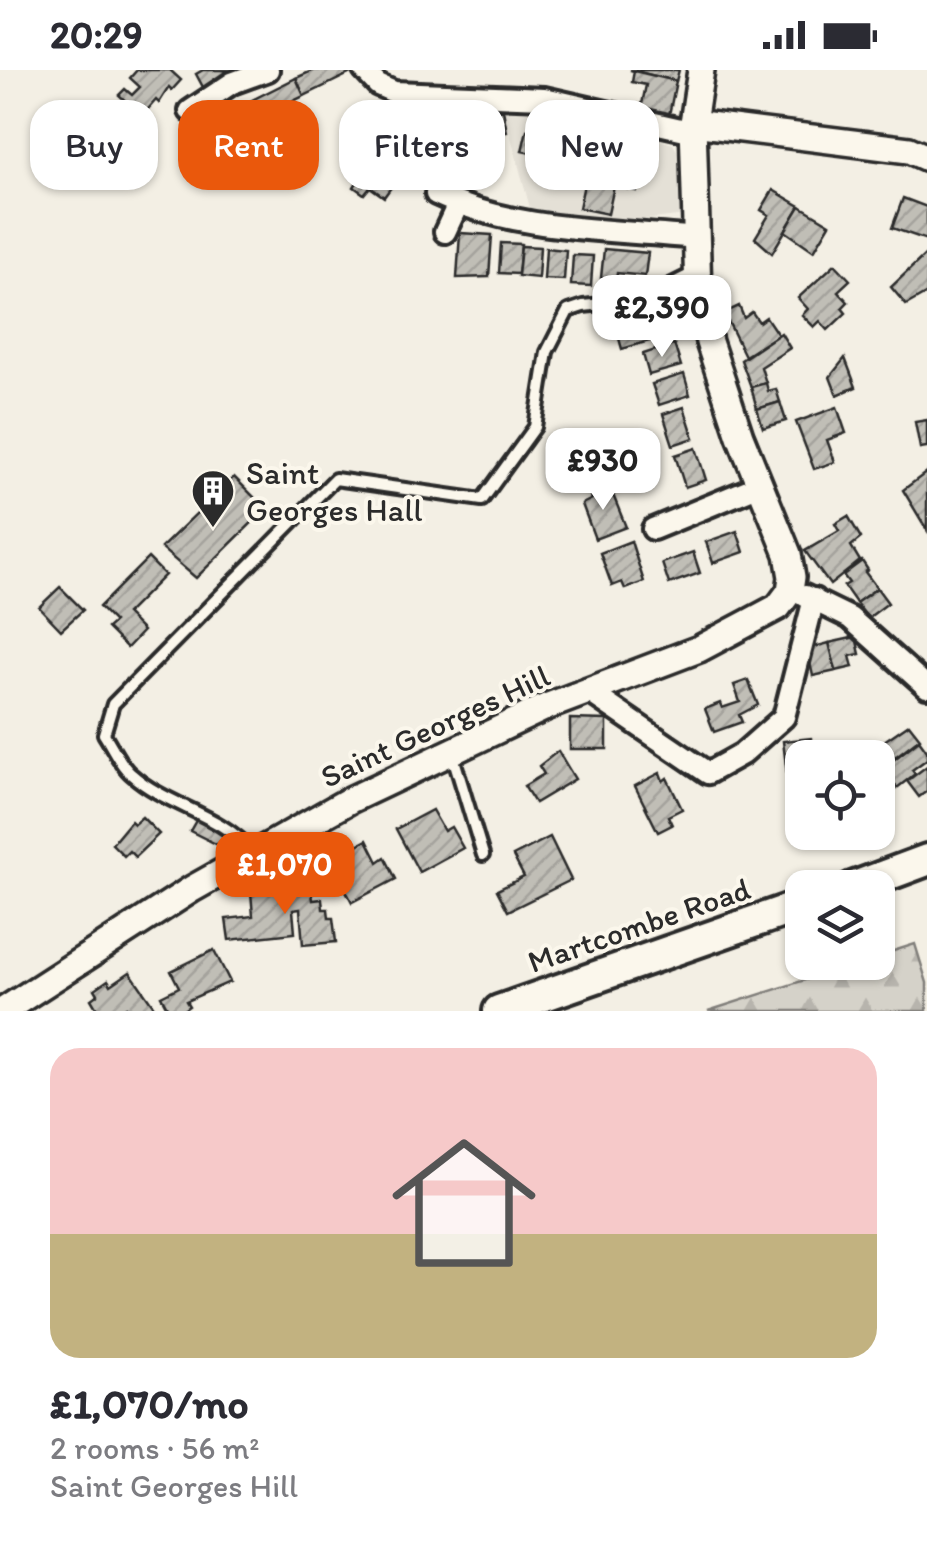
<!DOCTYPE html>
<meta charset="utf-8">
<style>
body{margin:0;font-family:Itim,sans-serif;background:#f2f2f3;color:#2b2b33;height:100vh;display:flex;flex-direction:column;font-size:38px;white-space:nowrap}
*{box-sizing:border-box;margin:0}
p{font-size:32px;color:#7c7c81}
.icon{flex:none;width:55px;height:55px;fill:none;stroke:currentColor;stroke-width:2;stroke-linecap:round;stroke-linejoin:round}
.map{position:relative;height:941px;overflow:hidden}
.details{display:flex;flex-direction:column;background:#fff;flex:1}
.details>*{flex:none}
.banner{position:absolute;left:30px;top:30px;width:868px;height:90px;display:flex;gap:20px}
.buttons{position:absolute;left:785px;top:670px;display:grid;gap:20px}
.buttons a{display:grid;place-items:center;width:110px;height:110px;border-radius:20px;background:#fff;box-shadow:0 2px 8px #0004;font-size:50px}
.price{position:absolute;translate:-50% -85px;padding:0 22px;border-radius:20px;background:#fff;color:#222;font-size:32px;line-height:65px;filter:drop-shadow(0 2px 5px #0008)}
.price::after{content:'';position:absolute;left:50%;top:60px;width:30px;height:22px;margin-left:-15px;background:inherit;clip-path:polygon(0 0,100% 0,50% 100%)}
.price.active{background:#ea580c;color:#fff}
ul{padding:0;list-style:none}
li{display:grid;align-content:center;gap:20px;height:530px;padding:0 50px}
li span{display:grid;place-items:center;height:310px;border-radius:30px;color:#555}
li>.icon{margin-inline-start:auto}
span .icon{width:180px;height:180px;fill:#fffc;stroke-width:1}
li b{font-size:42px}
.tag{padding:0 35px;border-radius:30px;background:#fff;box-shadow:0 2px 8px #0004;font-size:35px;line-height:90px}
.tag.active{background:#ea580c;color:#fff}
.status{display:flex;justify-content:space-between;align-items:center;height:70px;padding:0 50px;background:#fff;direction:ltr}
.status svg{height:28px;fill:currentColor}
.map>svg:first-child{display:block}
.built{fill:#e4e0d6}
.forest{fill:url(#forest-firs);stroke:#807e7a;stroke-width:2.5}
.building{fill:url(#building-hatch);stroke:#2b2b2b;stroke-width:2.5}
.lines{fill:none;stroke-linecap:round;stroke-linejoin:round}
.service-casing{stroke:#2b2b2b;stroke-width:18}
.minor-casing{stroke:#2b2b2b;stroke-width:28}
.tertiary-casing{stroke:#2b2b2b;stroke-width:32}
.primary-casing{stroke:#2b2b2b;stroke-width:38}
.service{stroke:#fbf7ec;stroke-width:10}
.minor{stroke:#fbf7ec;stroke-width:20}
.tertiary{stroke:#fbf7ec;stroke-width:25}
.primary{stroke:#fbf7ec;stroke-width:30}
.labels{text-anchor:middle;stroke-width:8;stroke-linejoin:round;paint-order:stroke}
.poi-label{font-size:32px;fill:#2b2b2b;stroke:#fbf7ec;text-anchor:start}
.street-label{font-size:32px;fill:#2b2b2b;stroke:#fbf7ec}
</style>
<div class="status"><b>20:29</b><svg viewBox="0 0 49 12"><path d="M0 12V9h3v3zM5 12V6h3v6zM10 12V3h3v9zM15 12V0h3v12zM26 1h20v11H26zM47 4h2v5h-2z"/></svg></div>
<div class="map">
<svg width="927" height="941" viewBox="0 0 927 941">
<defs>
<pattern id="forest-firs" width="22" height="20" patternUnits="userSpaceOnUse" patternTransform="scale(2.5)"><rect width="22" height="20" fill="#d5d2c9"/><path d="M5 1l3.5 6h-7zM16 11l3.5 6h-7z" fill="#b7b4ad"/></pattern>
<pattern id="building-hatch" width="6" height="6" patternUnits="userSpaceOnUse" patternTransform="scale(2.5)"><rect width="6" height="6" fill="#c0beb6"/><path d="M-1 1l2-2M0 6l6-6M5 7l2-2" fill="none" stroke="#a5a39d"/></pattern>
</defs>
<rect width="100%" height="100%" fill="#f3efe4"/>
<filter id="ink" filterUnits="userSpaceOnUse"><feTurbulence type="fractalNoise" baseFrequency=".01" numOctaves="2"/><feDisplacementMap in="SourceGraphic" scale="20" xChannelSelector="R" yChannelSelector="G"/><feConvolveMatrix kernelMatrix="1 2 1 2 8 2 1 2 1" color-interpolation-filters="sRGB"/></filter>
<g filter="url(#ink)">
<polygon class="built" points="504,41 554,42 609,54 673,74 683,91 685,145 620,153 530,138"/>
<polygon class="forest" points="915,874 927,913 927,941 708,941 858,893 878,892 878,886"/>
<g class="building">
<polygon points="137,0 170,0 181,10 172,20 169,17 159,33 156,30 142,46 119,25 125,19 132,25 140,17 130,8"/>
<polygon points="203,0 235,0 235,1 204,19 196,4"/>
<polygon points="314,0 347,0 349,4 304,26 296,8"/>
<polygon points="630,0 679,0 676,11"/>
<polygon points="634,1 676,11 669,45 641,39 646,15 632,12"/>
<polygon points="296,8 304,26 260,47 252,30"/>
<polygon points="252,31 259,44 253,47 256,54 244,60 241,55 237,57 229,42"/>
<polygon points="481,40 482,73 459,74 459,64 448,64 447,48 465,48 465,41"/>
<polygon points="481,40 503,40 507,62 482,65"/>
<polygon points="599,55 628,61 625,79 645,83 637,121 614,116 608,144 579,138 588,95 522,81 527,60 595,74"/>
<polygon points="386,56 415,77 400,99 370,78"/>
<polygon points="371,84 400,105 384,127 370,117 364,124 354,117 359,109 355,107"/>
<polygon points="773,120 800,136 772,183 755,168 769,145 761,140"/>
<polygon points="903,128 927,137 927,170 892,158"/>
<polygon points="800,136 830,154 814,181 785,161"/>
<polygon points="460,163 492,165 489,207 457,208"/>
<polygon points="501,173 521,174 518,204 499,203"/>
<polygon points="521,176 540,177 538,208 518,206"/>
<polygon points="546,178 566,180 564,210 544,209"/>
<polygon points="604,179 648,183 645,206 617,203 616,210 601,208"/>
<polygon points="927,183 927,223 906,235 891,217"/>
<polygon points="573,185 593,186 591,216 571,215"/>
<polygon points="835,194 850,210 838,221 848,232 842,238 846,243 828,260 820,251 814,257 802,245 808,239 798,228"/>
<polygon points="739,236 744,248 752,242 759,252 766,247 778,265 745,286 724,243"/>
<polygon points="634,240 642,256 648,254 653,270 622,279 613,247"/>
<polygon points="781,263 790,278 761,297 766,313 751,317 741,290"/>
<polygon points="674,274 681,296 649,305 643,284"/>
<polygon points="845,288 856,317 837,325 830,307"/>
<polygon points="684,304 690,325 659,335 652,314"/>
<polygon points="766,313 768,321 776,319 780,332 757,339 751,317"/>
<polygon points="780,332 786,351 763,358 757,339"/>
<polygon points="684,337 694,368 673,375 663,344"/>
<polygon points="837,337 846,363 827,370 835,392 814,399 796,352"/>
<polygon points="927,350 927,377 920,378 915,352"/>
<polygon points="696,378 706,410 685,417 675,385"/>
<polygon points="927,402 927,460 903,420"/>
<polygon points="234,407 266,439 196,508 161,478"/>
<polygon points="609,415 626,457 595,469 582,434 592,429 589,422"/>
<polygon points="848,446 861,468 851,476 860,491 830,515 805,481 839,461 835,454"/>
<polygon points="737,461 744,482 713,493 706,472"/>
<polygon points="631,471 644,512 625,519 622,512 612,516 600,483"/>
<polygon points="693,482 700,503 669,514 662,493"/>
<polygon points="148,488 165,505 126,544 143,561 127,578 107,558 114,552 99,537"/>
<polygon points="862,491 868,500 865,502 877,518 856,533 844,516 849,513 843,505"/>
<polygon points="60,517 83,540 61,560 39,537"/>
<polygon points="877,518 888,533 868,548 856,533"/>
<polygon points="856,567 860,584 850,586 853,597 836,601 829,573"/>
<polygon points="829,573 836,601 813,606 807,579"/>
<polygon points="748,610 758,635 739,645 742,652 714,662 705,639 720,633 722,638 740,632 734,615"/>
<polygon points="570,649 607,650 607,679 570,679"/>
<polygon points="909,654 920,668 895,687 884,671"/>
<polygon points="811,668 813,681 828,679 829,688 802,688 802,702 787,704 783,671"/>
<polygon points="919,670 927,681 927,689 912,700 915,704 897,718 883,698"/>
<polygon points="558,681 575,709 535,733 524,716 544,704 539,696"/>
<polygon points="927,696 927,721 919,727 907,711"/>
<polygon points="660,703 663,711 667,708 682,739 668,746 672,755 658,762 635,716"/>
<polygon points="432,740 444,761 451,757 463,778 419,802 396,759"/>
<polygon points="142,747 159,764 135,787 129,781 124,786 112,774 131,751 134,754"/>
<polygon points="198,747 232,765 226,779 190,761"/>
<polygon points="550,767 571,810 508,841 497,820 524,807 513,786"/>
<polygon points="367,770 378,792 385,787 396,809 352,832 330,790"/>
<polygon points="311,815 313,830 322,829 323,839 328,839 329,848 333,848 336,872 303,875 300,839 293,840 295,863 229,870 226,849 253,846 251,822"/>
<polygon points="214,880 230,912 186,931 189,936 182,941 169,941 161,926 179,917 171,901"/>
<polygon points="130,902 155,938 151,941 128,941 126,937 120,941 98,941 91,929 98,924 95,919 108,910 111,915"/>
</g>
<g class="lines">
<g class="service-casing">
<g id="service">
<polyline points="452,683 483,785"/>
<path d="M 253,782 C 218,742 168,737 131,704 C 120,695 112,676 104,664 L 113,634 L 335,409 L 482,430 L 535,357 L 547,282 L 568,241 L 583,236 L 640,230 L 696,202"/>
</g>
</g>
<g class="minor-casing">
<g id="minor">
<polyline points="364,0 378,15 394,22 544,28 694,62"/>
<polyline points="190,41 232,13 268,0"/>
<path d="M 436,124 C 517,162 608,159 695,168"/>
<polyline points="445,162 458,134"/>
<polyline points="653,459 760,415"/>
<polyline points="805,526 850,548 927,617"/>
<polyline points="588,621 708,703 742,684 784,647 814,529"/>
</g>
</g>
<g class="tertiary-casing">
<g id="tertiary">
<polyline points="693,53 909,80 927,88"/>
<polyline points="3,941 192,819 350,730 546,637 699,579 778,537 790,521 792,507 788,484 740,366 709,272 698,223 693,53 701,0"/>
</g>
</g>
<g class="primary-casing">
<g id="primary">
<polyline points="852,818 927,790"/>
<polyline points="499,941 802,835"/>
</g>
</g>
<use href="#service" class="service"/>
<use href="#minor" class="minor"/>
<use href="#tertiary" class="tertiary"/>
<use href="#primary" class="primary"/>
</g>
</g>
<defs>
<g id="building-pin" transform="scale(2.25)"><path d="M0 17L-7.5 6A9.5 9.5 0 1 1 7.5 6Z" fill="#2b2b2b" stroke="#fbf7ec"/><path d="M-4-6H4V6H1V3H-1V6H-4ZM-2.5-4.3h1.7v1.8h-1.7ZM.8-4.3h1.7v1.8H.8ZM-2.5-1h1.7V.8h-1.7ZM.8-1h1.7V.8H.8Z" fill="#fff"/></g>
</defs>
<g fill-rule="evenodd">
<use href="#building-pin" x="213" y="421"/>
</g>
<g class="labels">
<g class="poi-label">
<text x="246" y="414">Saint<tspan x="246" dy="37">Georges Hall</tspan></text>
</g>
<g class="street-label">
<text transform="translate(435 656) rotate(-25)" y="11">Saint Georges Hill</text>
<text transform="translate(639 855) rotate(-19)" y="11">Martcombe Road</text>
</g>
</g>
</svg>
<div class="buttons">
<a><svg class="icon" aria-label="locate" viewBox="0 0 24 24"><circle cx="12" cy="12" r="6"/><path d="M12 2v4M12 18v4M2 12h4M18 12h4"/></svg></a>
<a><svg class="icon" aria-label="layers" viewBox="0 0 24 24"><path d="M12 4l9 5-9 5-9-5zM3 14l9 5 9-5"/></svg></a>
</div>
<b class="price" style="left:662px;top:290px">£2,390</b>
<b class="price" style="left:603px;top:443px">£930</b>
<b class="price active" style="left:285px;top:847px">£1,070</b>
<div class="banner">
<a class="tag">Buy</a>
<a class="tag active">Rent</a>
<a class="tag">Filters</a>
<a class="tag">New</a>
</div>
</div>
<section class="details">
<ul>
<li><span style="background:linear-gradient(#f6c9c9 60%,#c2b280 0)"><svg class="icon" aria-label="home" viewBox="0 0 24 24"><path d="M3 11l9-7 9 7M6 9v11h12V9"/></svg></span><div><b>£1,070/mo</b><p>2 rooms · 56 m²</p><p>Saint Georges Hill</p></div></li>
</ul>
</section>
